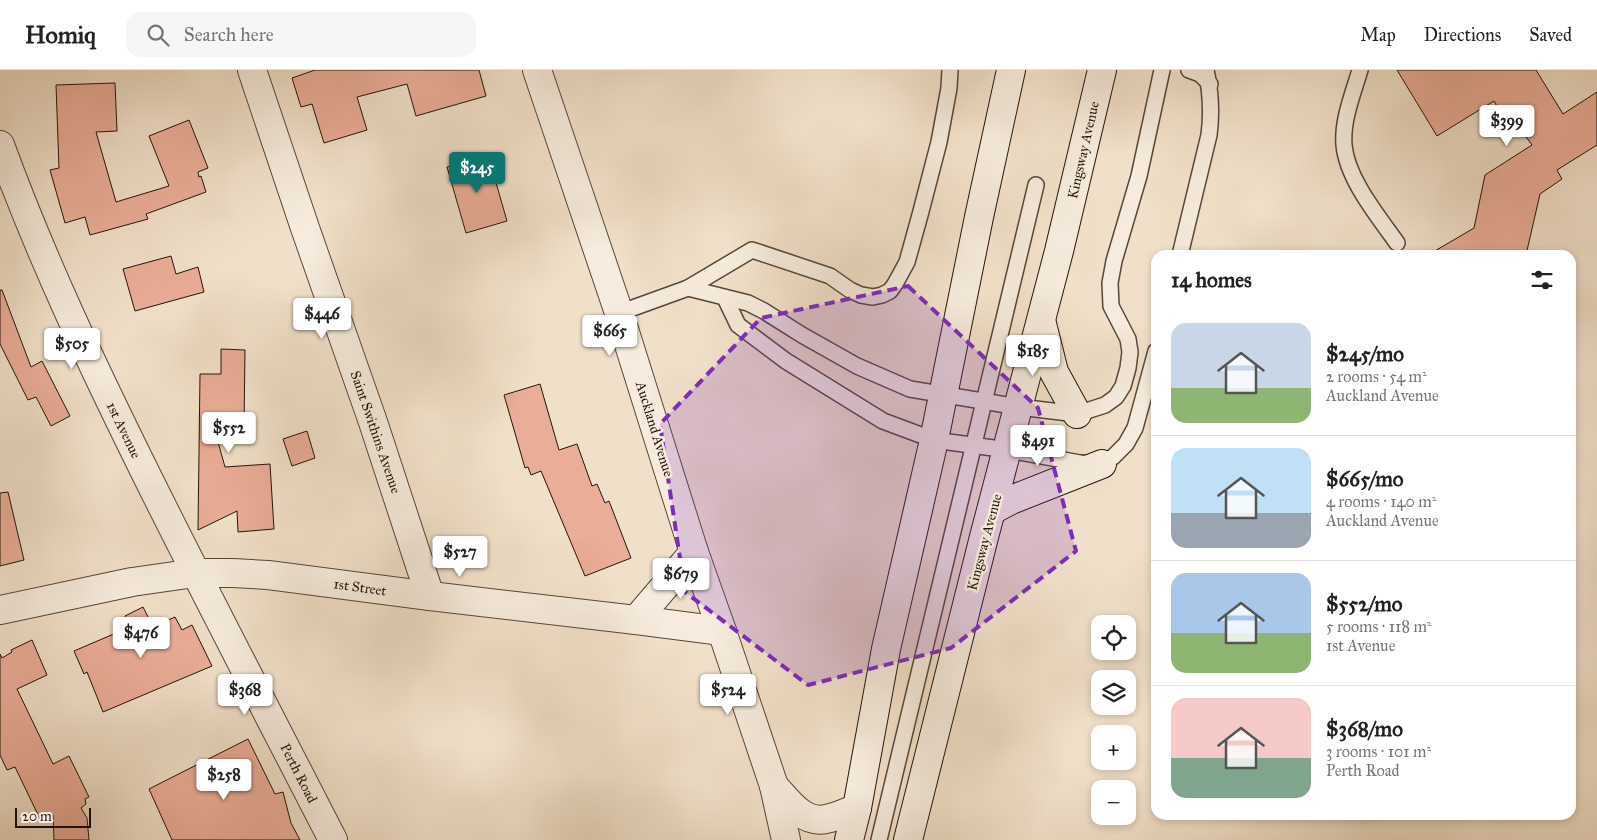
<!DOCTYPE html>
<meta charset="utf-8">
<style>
body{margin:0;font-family:"IM FELL Great Primer",serif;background:#f6f6f6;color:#202124;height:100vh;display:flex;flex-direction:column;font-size:19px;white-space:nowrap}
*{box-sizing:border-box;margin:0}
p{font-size:16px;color:#757577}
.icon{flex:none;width:28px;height:28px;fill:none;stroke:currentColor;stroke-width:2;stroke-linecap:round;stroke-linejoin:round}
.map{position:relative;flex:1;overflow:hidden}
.sheet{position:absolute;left:1151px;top:180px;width:425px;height:570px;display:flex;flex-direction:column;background:#fff;border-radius:15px;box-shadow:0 2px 8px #0003}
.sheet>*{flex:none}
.tools{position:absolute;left:1091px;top:545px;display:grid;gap:10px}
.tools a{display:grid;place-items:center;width:45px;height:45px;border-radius:10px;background:#fff;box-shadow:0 2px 8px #0003;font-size:25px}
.scale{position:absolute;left:15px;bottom:12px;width:76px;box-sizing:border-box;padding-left:5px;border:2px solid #23130b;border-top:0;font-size:14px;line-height:18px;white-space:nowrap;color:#23130b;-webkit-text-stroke:4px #f6ebdc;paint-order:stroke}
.price{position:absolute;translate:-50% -42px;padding:0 11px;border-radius:5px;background:#fff;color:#222;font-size:16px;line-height:32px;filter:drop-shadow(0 1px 2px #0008)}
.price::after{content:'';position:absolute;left:50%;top:30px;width:15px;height:11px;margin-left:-8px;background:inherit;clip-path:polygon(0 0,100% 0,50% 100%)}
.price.active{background:#0f766e;color:#fff}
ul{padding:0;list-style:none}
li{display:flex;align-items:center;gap:15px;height:125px;padding:0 20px}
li+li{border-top:1px solid #e0e0e0}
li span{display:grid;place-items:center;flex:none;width:140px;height:100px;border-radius:15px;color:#555}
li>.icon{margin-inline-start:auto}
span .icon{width:60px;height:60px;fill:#fffc;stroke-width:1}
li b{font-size:21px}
h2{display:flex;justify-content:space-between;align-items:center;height:60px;padding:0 20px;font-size:21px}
header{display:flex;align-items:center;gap:30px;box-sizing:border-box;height:70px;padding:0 25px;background:#fff;border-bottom:1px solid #e0e0e0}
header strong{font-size:24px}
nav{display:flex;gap:28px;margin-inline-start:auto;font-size:18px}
.search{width:350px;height:45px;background:#f6f6f6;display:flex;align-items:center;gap:12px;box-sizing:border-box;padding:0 18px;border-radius:15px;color:#757577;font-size:19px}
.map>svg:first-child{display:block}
.building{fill:#eaad97;stroke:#23130b}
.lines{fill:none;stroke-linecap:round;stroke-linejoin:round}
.service-casing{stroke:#56463a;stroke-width:18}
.minor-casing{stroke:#56463a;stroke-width:30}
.secondary-casing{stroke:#23130b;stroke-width:30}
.service{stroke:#f6ebdc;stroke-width:15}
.minor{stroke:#f6ebdc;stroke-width:28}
.secondary{stroke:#f6ebdc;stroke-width:28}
.marked{fill:#7b2cbf;fill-opacity:0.2;stroke:#7b2cbf;stroke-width:4;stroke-dasharray:10 6;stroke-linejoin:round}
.labels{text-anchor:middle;stroke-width:5;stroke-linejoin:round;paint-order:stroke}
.street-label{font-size:14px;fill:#23130b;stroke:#f6ebdc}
</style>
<header>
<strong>Homiq</strong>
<div class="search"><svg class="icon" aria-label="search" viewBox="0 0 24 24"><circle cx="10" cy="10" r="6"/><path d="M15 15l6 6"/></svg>Search here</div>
<nav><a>Map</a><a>Directions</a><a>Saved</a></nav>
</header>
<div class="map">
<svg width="1597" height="770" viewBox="0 0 1597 770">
<rect width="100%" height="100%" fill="#f1e0c9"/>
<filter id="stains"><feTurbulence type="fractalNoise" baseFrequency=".004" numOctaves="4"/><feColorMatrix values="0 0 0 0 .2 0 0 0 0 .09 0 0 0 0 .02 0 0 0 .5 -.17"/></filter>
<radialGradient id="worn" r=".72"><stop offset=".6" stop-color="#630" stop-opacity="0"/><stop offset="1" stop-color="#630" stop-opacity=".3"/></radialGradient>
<g class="building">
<polygon points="315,0 479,0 486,26 416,46 407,14 357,27 367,60 324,73 312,34 301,37 292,8"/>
<polygon points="1397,0 1536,0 1563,44 1597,22 1597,75 1557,100 1562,109 1540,124 1526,185 1428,185 1474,158 1485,105 1532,75 1504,37 1499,40 1494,31 1437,66"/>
<polygon points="115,13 117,61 96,62 116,132 169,116 149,66 189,50 208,98 198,102 199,107 201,106 206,122 146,144 148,149 90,165 85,147 65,153 50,100 59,98 56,15"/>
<polygon points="488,85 507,151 466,163 447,97"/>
<polygon points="171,186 176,204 198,197 204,222 135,241 123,199"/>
<polygon points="0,220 2,220 31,297 42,291 70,346 51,356 36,327 28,330 0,274"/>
<polygon points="221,279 245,280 244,354 213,354 225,397 270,394 274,459 238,462 237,441 198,460 200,304 221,304"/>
<polygon points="540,314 559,380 577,374 592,416 597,414 605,433 609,431 631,488 585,506 541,401 531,405 528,397 525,398 504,325"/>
<polygon points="307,361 315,388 292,396 283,369"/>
<polygon points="8,422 24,490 0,496 0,423"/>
<polygon points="143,537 153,557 175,547 182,560 192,555 212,596 103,642 87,602 84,604 74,581 130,557 125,546"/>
<polygon points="32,570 47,605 17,619 53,694 69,686 89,727 85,729 86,734 81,738 87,748 89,770 54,770 53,745 41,751 15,697 7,700 0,685 0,584 2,588 12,582 11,580"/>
<polygon points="248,669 275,724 283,722 291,753 300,770 172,770 149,719"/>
</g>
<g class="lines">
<g class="service-casing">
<g id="service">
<polyline points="1189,0 1200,4 1210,14"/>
<path d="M 1360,0 C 1353,24 1342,50 1344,75 C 1347,109 1378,146 1397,173"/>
<path d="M 1180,185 L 1209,65 C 1212,42 1211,23 1206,0"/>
<polyline points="688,218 748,233 764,241 802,265 857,296 910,319 1019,337 1077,344 1105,335 1116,327 1123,316 1128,298 1130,282 1128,269 1111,236 1110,213 1114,191 1139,106 1162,0"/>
<polyline points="725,228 738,255 786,291 883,351 934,370 1008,380 1080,393 1102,394 1113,387 1126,374 1135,358 1156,281"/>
<polyline points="619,243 688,218 752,180 830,206 850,220 861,225 873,227 882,225 890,221 895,214 907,192 920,145 939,72 949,18 950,0"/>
<polyline points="879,770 1036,115"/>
</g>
</g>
<g class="minor-casing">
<g id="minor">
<polyline points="252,0 305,158 373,352 430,526"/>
<polyline points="537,0 619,243 694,482 722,561 774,716 786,770"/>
<path d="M 0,75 C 42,190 94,299 148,408 C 208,529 271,649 333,770"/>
<polyline points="0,540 132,512 195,503 233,503 268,505 430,526 636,550 722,561"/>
<polyline points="636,550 694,482"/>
<path d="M 774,716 C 788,731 803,754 826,749 C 837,747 847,742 857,738"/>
</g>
</g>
<g class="secondary-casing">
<g id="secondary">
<polyline points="1042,254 1054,302 1077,344"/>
<polyline points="992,440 1011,430 1102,394"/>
<polyline points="849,770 857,738 886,579 934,370 979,147 1011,0"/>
<polyline points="908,770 984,467 1059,181 1102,0"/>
</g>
</g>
<use href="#service" class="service"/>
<use href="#minor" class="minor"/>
<use href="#secondary" class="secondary"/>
</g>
<path class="marked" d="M 908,216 L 1038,338 L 1076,481 L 951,578 L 808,615 L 685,522 L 660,354 L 761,248 Z"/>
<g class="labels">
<g class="street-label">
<text transform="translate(1083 80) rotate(-77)" y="5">Kingsway Avenue</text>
<text transform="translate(655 359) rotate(73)" y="5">Auckland Avenue</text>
<text transform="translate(124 360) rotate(64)" y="5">1st Avenue</text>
<text transform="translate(376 362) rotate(71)" y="5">Saint Swithins Avenue</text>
<text transform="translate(984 472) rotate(-75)" y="5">Kingsway Avenue</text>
<text transform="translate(360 517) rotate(8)" y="5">1st Street</text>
<text transform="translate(299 703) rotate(63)" y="5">Perth Road</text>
</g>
</g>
<rect width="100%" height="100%" filter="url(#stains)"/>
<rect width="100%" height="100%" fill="url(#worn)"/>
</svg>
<div class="tools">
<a><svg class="icon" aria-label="locate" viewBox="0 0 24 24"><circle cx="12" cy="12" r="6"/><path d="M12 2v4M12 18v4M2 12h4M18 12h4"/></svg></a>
<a><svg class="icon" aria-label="layers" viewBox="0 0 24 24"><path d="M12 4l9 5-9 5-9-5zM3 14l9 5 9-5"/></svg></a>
<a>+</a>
<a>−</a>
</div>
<div class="scale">20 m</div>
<b class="price" style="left:1507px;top:77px">$399</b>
<b class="price active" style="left:477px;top:124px">$245</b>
<b class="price" style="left:322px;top:270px">$446</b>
<b class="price" style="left:610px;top:287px">$665</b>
<b class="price" style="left:72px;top:300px">$505</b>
<b class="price" style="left:1033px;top:307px">$185</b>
<b class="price" style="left:229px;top:384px">$552</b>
<b class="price" style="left:1038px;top:397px">$491</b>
<b class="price" style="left:460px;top:508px">$527</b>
<b class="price" style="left:681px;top:530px">$679</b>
<b class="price" style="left:141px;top:589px">$476</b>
<b class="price" style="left:245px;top:646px">$368</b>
<b class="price" style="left:728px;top:646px">$524</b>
<b class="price" style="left:224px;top:731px">$258</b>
<section class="sheet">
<h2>14 homes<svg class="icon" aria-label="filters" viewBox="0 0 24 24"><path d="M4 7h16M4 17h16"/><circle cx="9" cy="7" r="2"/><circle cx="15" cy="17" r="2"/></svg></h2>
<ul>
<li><span style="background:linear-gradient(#c9d6e8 65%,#8fb573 0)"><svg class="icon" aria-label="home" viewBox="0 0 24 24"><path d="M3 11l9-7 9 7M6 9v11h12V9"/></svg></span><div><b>$245/mo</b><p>2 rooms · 54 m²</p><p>Auckland Avenue</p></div></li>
<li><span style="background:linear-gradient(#bfe0f5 65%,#9aa5b1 0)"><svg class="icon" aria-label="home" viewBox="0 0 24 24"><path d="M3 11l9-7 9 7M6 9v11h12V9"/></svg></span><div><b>$665/mo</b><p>4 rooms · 140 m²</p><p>Auckland Avenue</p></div></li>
<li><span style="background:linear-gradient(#a9c7e8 60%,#8fb573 0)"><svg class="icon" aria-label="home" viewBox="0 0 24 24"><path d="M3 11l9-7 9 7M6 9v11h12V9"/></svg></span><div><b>$552/mo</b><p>5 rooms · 118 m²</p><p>1st Avenue</p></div></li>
<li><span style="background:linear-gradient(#f6c9c9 60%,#7fa58c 0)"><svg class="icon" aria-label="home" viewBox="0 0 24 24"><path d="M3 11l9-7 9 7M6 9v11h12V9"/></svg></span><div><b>$368/mo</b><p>3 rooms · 101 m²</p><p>Perth Road</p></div></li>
</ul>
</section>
</div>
